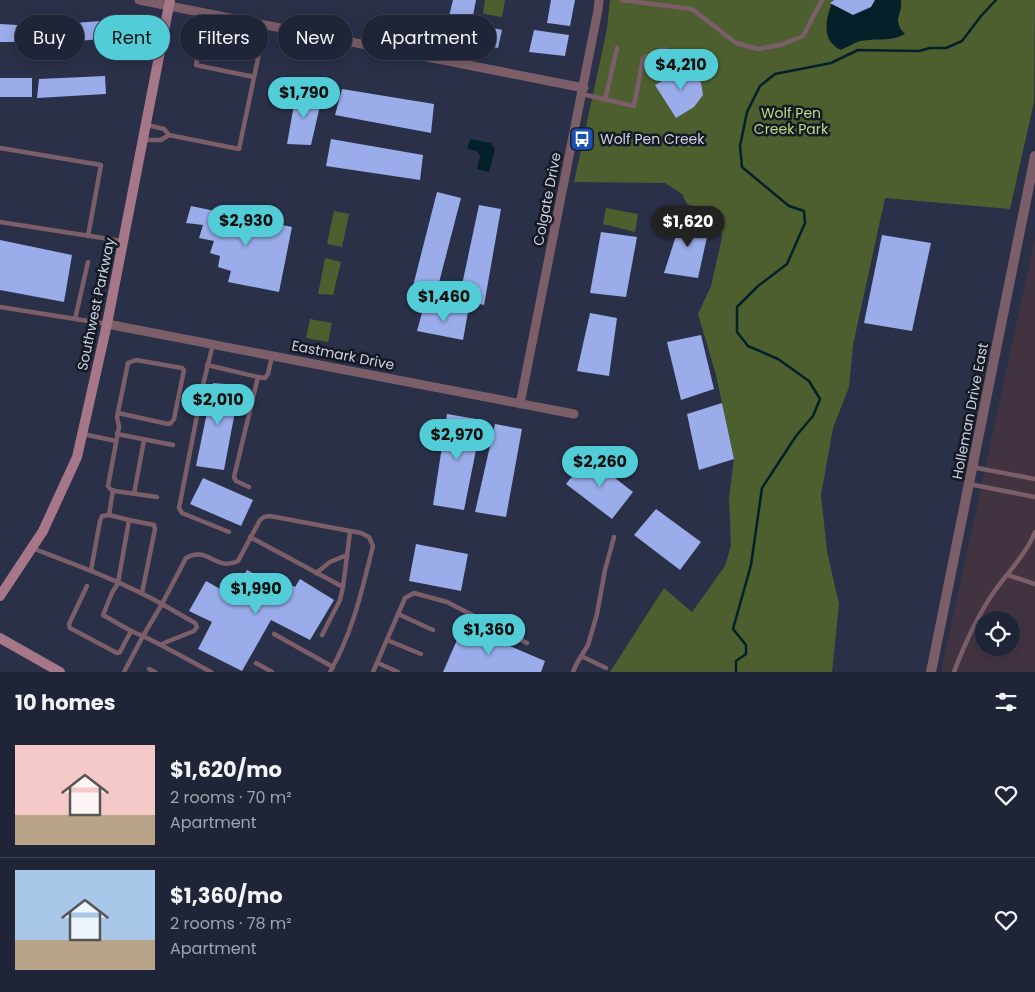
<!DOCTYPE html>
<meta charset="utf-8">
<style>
body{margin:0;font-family:Poppins,sans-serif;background:#272c3e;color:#f1f3f6;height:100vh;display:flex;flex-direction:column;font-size:19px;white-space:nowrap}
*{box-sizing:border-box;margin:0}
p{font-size:16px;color:#a1a4ad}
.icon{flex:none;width:28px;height:28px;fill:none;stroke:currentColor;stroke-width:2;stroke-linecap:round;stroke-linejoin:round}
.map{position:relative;height:672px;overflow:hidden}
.details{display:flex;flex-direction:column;background:#1f2436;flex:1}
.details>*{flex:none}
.banner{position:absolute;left:15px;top:15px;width:500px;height:45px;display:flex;gap:10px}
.controls{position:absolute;left:975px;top:611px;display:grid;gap:10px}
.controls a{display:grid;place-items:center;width:45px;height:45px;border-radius:50%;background:#1f2436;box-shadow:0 2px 12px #0003,0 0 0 1px #3c4151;font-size:25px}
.price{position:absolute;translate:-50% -42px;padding:0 11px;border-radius:18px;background:#52ccd6;color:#111;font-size:16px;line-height:32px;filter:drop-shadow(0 1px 2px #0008)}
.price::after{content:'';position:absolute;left:50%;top:30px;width:15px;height:11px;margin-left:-8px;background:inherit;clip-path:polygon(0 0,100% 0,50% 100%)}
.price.on{background:#222;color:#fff}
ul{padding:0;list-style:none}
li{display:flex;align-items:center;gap:15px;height:125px;padding:0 15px}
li+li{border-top:1px solid #3c4151}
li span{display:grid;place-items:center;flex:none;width:140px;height:100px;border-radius:0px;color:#555}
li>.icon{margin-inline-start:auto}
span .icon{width:60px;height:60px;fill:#fffc;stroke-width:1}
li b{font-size:21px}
h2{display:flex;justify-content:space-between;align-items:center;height:60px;padding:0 15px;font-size:21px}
.pill{padding:0 18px;border-radius:22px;background:#1f2436;box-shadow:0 2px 12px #0003,0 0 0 1px #3c4151;font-size:18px;line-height:45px}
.pill.on{background:#52ccd6;color:#111}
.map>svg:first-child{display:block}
.commercial{fill:#423341;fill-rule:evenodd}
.green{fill:#4d5f2f}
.water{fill:#042028}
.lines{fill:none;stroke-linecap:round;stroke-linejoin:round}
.stream{stroke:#042028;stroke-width:2.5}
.building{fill:#9aacea}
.service{stroke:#7c5e69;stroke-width:4.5}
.minor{stroke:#7c5e69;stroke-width:9}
.tertiary{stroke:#7c5e69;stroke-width:10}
.secondary{stroke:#a67788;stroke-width:10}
.labels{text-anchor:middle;stroke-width:5;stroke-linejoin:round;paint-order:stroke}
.park-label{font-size:14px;fill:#b8dc83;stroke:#151924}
.poi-label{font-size:14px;fill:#cdd2e2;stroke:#151924;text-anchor:start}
.street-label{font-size:14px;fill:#cdd2e2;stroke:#151924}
</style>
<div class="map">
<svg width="1035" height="672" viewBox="0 0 1035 672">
<rect width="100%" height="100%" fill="#293048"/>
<path class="commercial" d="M 1035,238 L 1035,672 L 941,672 ZM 984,620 L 1011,620 L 1011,648 L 984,648 Z"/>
<g class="green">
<polygon points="485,0 505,0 502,17 483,14"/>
<polygon points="610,0 1035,0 1034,102 1010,209 885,198 853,345 849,387 833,428 821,495 827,551 839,604 832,672 610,672 664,588 692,612 725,566 731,546 729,498 734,459 716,375 698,314 711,286 722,237 719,218 707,211 687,204 682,194 665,183 574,182 607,29"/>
<polygon points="606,208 638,214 635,232 603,224"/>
<polygon points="334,211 349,214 342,247 327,244"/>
<polygon points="325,258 341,262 333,295 318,294"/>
<polygon points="310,319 332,323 328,342 306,338"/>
</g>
<g class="water">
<path d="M 833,0 L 901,0 C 903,16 891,19 905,34 C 892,42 875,38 860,41 C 854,43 847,47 841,50 C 820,40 826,18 833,0 Z"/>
<polygon points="470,139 491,143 495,149 489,172 477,169 480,156 477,151 467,149"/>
</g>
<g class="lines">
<polyline class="stream" points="736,672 736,661 746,654 746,645 733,629 751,565 762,488 796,436 813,416 820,399 809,381 778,359 748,346 737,332 737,307 758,286 787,264 805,223 804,211 789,206 742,167 740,146 747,112 760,86 775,74 831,63 858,50 919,51 930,48 946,48 962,41 981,16 996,0"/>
</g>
<g class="building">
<polygon points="453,0 476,0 468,41 444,36"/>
<polygon points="551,0 575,0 570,26 547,23"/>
<polygon points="834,0 875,0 871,7 853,15 830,3"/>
<polygon points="101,21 103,39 35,44 34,26"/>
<polygon points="0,24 17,25 15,42 0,42"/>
<polygon points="477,24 502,30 498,48 472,43"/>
<polygon points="534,30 569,35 565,56 529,52"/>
<polygon points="691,66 701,83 703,95 694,107 676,118 655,85"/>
<polygon points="105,76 106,94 37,98 39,79"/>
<rect x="0" y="78" width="32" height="19"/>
<polygon points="342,89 434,104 431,133 335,115"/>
<polygon points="296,93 322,97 311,145 287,144"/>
<polygon points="331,139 423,155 420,180 326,166"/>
<polygon points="437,192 461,198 435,298 411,294"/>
<polygon points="479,205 501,209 484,305 459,299"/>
<polygon points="191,206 292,227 279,292 228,282 231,271 218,267 220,256 210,253 214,241 199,238 203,225 186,223"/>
<polygon points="683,214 710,223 698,278 664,273"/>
<polygon points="601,232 637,237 626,297 590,293"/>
<polygon points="882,235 931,243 912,331 864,323"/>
<polygon points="0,240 72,255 64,302 0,290"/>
<polygon points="423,309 468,312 463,340 417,331"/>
<polygon points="590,313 617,318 609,376 577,371"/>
<polygon points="701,335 714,389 681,400 667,342"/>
<polygon points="213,383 240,385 224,470 196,466"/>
<polygon points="722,403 734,459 699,470 687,414"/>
<polygon points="447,414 482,420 464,510 433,505"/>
<polygon points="495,424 522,429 506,517 475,512"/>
<polygon points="588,457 633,492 612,519 566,484"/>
<polygon points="203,478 253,500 241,526 190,504"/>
<polygon points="656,509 701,542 680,570 634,535"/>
<polygon points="416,544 468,554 461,591 409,581"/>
<polygon points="247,570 276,585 279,579 295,587 300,579 334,600 310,640 271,620 242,671 198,649 212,622 189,611 206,581 231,595"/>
<polygon points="463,626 545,661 541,672 443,672"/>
</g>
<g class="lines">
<g class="service">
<polyline points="622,0 692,9 736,43 758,49 780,45 803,36 822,0"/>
<polyline points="254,77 196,65 201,41 259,52"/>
<polyline points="582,94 634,106 643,58 664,49"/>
<polyline points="605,100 617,48"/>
<polyline points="147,125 164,129 169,135 239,149 265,25"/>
<polyline points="144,140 161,140 169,135"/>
<polyline points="0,148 101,165 88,236"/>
<polyline points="0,222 122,241"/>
<polyline points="0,307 107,324"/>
<polyline points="75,319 88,262"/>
<polyline points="213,344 203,385 179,508 182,513 229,532"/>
<polyline points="207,365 258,377"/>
<polyline points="118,413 168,424 171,423 174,419 184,370 182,368 136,360 128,363 117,417 119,427 108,486 110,489 115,491 157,497"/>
<polyline points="83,434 116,441"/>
<polyline points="117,434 173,445"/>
<polyline points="972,467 1035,479"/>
<polyline points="969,484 1035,497"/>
<polyline points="249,487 236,481 234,477 258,377 265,378 268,374 272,356"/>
<polyline points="134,494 144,440"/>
<polyline points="109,515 129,520 118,583 112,593 103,615 131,631"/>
<polyline points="129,520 154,525 155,529 142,593"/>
<polyline points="250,537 343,587 340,600 322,635"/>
<path d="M 32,548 C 76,565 121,581 162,604 L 143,636 L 161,645 L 164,643 L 194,631 L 197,627 L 195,623 L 162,604 L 186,558 C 207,545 216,572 238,561 L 260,520 L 264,517 L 270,516 L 361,533 L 369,537 L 373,546 C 362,590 353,632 330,672"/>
<polyline points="91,570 100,521 102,516 109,515 113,490"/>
<polyline points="316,573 330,562 347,555"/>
<polyline points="1008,575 1035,584"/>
<polyline points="87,586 69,624 70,628 117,653 120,652 131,631 143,636 124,672"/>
<polyline points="343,587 350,532"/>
<polyline points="398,614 433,630"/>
<polyline points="274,634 333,667"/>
<polyline points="387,640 421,654"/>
<polyline points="161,645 211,672"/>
<polyline points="581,656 606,668"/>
<polyline points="256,663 272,672"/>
<polyline points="378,663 398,672"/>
<polyline points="149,669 155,672"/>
<polyline points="373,672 405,598 414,593 447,602 527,643"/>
<polyline points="573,672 577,663 588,645 597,614 605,570 614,537"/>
<path d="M 954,672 C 965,643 978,614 996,589 C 1010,570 1026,554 1035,532"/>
</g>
<g class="minor">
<polyline points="139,0 584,88"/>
<polyline points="107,324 574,414"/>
<polyline points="520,404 598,10 599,0"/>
</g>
<polyline class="tertiary" points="931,672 1035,156"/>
<g class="secondary">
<polyline points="0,596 43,531 77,457 107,324 170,0"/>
<polyline points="0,638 60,672"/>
</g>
</g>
<defs>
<g id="bus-square" transform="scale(1.25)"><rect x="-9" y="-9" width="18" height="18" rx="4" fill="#1a4fb4" stroke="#151924"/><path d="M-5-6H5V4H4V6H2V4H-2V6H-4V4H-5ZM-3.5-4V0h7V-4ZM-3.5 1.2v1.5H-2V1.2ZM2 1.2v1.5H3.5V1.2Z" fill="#fff"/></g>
</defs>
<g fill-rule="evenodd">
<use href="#bus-square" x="582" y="139"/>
</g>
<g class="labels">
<g class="park-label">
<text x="791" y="118">Wolf Pen<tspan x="791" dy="16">Creek Park</tspan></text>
</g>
<g class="poi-label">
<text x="600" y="144">Wolf Pen Creek</text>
</g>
<g class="street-label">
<text transform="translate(547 199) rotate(-79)" y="5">Colgate Drive</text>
<text transform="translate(96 304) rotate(-78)" y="5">Southwest Parkway</text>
<text transform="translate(343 355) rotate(11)" y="5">Eastmark Drive</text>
<text transform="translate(970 411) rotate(-79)" y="5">Holleman Drive East</text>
</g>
</g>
</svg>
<div class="controls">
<a><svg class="icon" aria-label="locate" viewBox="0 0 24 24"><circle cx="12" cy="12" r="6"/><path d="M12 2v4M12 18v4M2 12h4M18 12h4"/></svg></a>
</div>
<b class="price" style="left:681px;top:91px">$4,210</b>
<b class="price" style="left:304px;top:119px">$1,790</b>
<b class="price" style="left:246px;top:247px">$2,930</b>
<b class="price on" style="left:688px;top:248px">$1,620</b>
<b class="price" style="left:444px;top:323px">$1,460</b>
<b class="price" style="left:218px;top:426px">$2,010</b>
<b class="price" style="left:457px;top:461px">$2,970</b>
<b class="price" style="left:600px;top:488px">$2,260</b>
<b class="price" style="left:256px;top:615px">$1,990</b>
<b class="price" style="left:489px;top:656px">$1,360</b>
<div class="banner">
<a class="pill">Buy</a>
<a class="pill on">Rent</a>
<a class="pill">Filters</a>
<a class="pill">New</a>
<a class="pill">Apartment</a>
</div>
</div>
<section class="details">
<h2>10 homes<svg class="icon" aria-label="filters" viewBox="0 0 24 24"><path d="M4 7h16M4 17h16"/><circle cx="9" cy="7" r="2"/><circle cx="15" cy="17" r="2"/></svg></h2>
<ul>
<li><span style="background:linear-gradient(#f6c9c9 70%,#b9a48a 0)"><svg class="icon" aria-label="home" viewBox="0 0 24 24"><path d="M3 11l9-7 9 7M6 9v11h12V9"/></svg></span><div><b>$1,620/mo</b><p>2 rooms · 70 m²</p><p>Apartment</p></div><svg class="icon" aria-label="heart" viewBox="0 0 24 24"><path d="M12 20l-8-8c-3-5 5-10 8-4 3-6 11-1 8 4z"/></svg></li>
<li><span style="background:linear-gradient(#a9c7e8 70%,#b9a48a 0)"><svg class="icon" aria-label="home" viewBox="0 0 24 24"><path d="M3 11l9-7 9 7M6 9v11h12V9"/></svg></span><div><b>$1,360/mo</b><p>2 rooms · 78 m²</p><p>Apartment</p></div><svg class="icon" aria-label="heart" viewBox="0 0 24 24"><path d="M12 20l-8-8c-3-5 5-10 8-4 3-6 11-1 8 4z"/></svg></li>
</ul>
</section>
